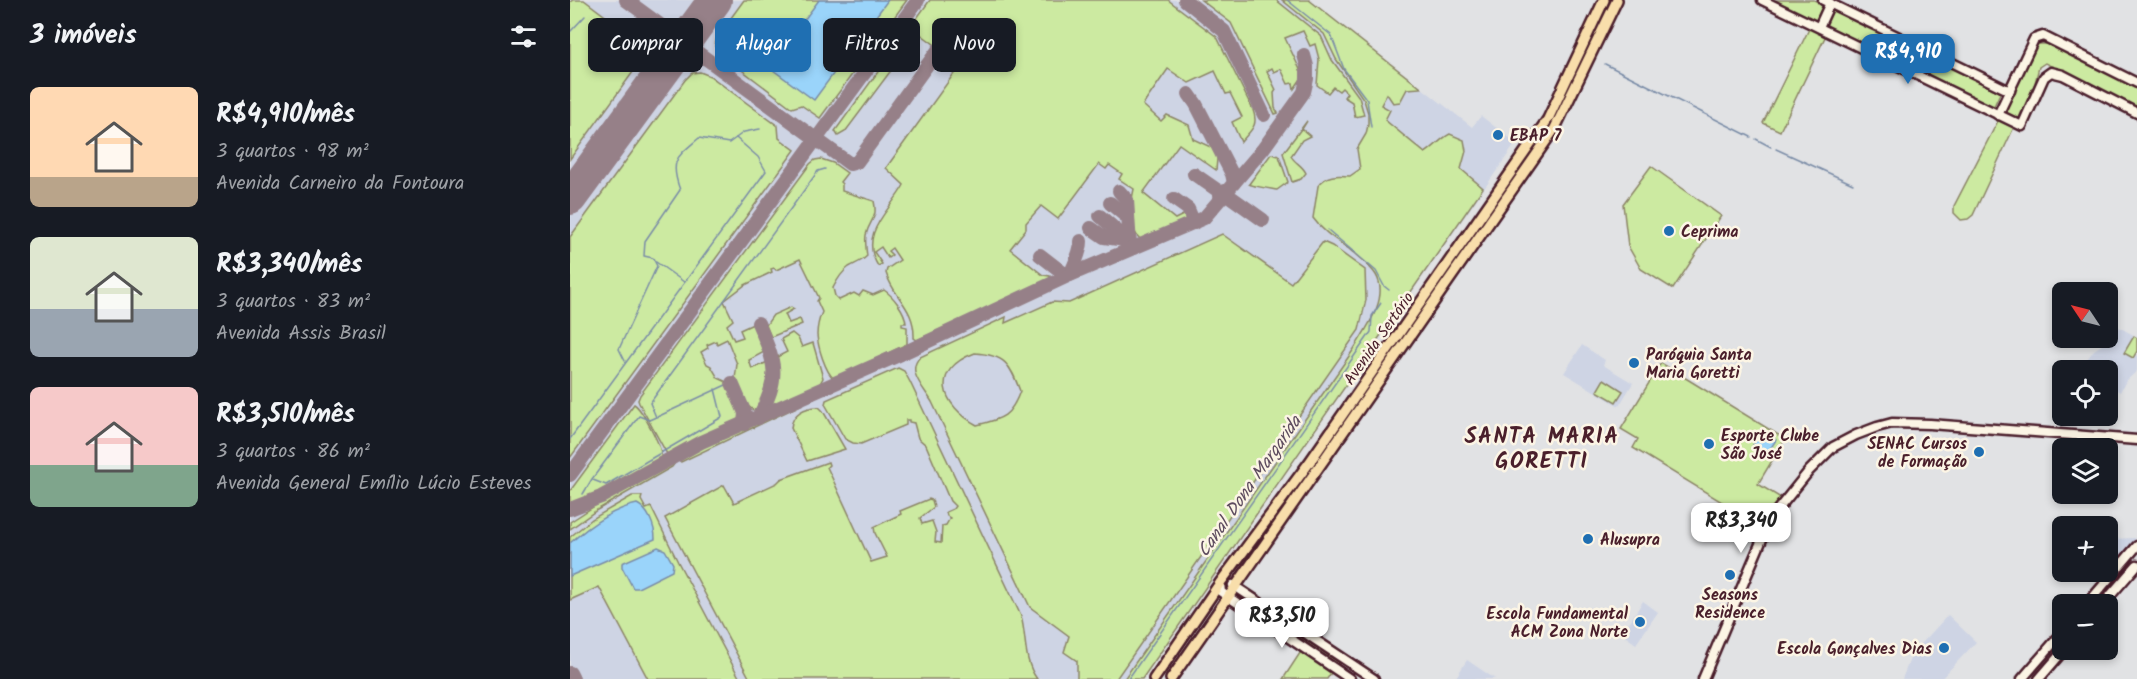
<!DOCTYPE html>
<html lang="pt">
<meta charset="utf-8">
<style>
body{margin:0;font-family:Kalam,sans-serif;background:#20242c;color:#f1f3f6;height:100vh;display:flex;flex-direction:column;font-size:22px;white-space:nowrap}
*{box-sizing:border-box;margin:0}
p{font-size:20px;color:#9ea1a6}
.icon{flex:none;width:33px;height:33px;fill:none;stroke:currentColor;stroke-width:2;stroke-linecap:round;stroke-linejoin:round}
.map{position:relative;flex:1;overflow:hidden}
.panel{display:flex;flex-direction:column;background:#171b24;width:570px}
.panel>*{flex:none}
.hud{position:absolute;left:18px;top:18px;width:570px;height:54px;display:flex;gap:12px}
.needle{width:39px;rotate:305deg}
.buttons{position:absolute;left:1482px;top:282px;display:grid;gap:12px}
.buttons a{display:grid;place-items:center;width:66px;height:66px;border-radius:9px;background:#171b24;box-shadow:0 3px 9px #0003;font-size:30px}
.price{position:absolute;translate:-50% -51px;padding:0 14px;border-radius:12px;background:#fff;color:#222;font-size:20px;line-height:39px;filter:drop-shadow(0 2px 3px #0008)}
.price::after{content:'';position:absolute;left:50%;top:36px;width:18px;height:14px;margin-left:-9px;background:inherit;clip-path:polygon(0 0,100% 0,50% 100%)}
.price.active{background:#1f6fb2;color:#fff}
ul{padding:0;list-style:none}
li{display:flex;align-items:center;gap:18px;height:150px;padding:0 30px}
li span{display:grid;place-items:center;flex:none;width:168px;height:120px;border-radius:9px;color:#555}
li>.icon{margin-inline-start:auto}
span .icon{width:72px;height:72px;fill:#fffc;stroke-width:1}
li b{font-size:26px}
h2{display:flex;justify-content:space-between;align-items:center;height:72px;padding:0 30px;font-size:26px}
.chip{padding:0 21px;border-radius:9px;background:#171b24;box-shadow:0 3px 9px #0003;font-size:21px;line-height:54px}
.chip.active{background:#1f6fb2;color:#fff}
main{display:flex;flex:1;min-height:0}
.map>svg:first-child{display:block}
.built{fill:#ced4e4}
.green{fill:#cceaa1;stroke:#8b8466;stroke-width:1.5;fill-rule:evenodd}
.water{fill:#9ad4fa;stroke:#7a8ca7;stroke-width:1.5}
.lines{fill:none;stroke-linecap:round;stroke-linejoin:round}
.stream{stroke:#7a8ca7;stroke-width:1.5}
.taxiway{stroke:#968088;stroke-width:14}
.runway{stroke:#968088;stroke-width:34}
.secondary-casing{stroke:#4a1f2b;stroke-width:13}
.primary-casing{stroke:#4a1f2b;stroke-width:14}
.secondary{stroke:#fcf5e5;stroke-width:8}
.primary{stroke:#f8deab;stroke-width:9}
.poi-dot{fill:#1f6fb2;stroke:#fcf5e5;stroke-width:2}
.labels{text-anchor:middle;stroke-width:5;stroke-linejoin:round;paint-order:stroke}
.poi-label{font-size:16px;font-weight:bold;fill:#4a1f2b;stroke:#fcf5e5;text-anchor:start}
.street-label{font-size:16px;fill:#4a1f2b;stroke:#fcf5e5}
.water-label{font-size:18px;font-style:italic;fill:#5e4c5f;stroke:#fcf5e5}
.district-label{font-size:22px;font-weight:bold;letter-spacing:1.5px;fill:#4a1f2b;stroke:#fcf5e5}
</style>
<main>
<section class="panel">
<h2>3 imóveis<svg class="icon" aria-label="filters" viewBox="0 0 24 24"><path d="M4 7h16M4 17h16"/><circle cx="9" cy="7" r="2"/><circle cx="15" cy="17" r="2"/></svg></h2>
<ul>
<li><span style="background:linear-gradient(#ffd9b3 75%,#b9a48a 0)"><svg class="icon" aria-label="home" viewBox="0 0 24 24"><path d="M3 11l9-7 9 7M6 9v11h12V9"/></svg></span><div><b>R$4,910/mês</b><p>3 quartos · 98 m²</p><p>Avenida Carneiro da Fontoura</p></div></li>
<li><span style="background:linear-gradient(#dfe7d0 60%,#9aa5b1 0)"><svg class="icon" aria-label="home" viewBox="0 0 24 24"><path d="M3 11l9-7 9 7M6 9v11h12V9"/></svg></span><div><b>R$3,340/mês</b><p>3 quartos · 83 m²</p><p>Avenida Assis Brasil</p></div></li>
<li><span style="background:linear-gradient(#f6c9c9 65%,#7fa58c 0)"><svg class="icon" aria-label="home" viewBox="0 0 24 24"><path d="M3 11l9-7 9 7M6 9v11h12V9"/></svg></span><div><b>R$3,510/mês</b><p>3 quartos · 86 m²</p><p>Avenida General Emílio Lúcio Esteves</p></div></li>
</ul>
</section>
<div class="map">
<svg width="1567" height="679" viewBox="0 0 1567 679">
<rect width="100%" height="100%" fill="#e1e2e4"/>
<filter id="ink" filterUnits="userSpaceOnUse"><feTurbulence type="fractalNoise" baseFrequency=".0167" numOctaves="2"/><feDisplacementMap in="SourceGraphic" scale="12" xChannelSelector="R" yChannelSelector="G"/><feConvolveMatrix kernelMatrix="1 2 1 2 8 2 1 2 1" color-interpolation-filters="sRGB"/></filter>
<g filter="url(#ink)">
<g class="built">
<polygon points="0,0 739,0 902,127 911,116 946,143 572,679 0,679"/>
<polygon points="1549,327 1567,337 1567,371 1556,381 1550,392 1538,385 1538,370 1509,370 1524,350 1542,338"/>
<polygon points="1012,345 1035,360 1033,365 1063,383 1049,406 994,373"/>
<polygon points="1565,538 1565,542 1542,569 1538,569 1538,539"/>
<polygon points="1073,601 1088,612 1066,644 1052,634"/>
<polygon points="1378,615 1406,642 1371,679 1332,679 1342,654"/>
<polygon points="897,660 925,679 885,679"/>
</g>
<g class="green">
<polygon points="3,0 14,0 67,40 72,49 71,61 0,159 0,2"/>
<polygon points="174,0 337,0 250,118 231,105 222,108 148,52 145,45 147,37"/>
<path d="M 360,0 L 598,0 L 647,37 L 683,110 C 689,126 681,130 671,142 L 662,122 L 672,117 L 660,93 L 656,94 L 645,71 L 619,83 L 598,69 L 573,105 L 591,121 L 597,115 L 619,125 L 623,139 L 645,149 L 647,159 L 646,170 L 609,144 L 573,193 L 605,219 L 615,214 L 617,222 L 571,240 C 558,229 560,204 564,189 L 549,179 L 552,174 L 539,165 L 536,169 L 529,164 L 488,219 L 471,206 L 456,223 L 456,229 L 440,249 L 473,275 L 480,276 L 481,280 L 347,340 L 344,338 C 345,307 324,299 316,273 L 317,269 L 330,260 L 322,248 L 318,251 L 322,255 L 318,258 L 311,247 L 304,252 L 312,264 L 308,266 C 288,233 320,211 334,185 L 316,168 L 391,64 L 349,33 L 275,132 L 268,136 L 265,131 Z"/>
<polygon points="631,0 706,0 751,36 762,60 789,97 794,115 785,117 782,102 774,97 777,93 772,88 769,91 763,87 758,93 747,85 749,59 745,44 740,46 733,31 715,38 733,76 724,89 723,83 718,84 711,69 704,72 702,68 697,71 706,90 704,93 705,108 708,113 705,114 661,23"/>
<path d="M 712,0 L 739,0 L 851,88 L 837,89 L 830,102 L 823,103 L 817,94 L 811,105 L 820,110 L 815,120 L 855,153 C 865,147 870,139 880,134 L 894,140 L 896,151 L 891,169 L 913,188 L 572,679 L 554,679 L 784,349 C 795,330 820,298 806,275 C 800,265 788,257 779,249 C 765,239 753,232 743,218 L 748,186 C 756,174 767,175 780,176 L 790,169 L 787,149 L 796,134 L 798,125 L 798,113 L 794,100 L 766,59 L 754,34 Z"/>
<polygon points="1200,0 1244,0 1431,91 1423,108"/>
<polygon points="1240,27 1256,35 1210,131 1193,123"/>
<polygon points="1465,44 1478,44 1567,87 1567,108 1475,63 1469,67 1465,83 1448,120 1435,112 1437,104"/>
<polygon points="130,72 140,76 208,126 209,138 225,150 0,458 0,237 115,80 122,73"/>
<polygon points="1429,119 1445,125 1403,215 1398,219 1391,220 1384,213 1384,206"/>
<path d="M 737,121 L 732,129 L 740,136 L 732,140 L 721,156 C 725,163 732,165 736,173 L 731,179 L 722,182 L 713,153 Z"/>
<path d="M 701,154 L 709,156 L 718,182 L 707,190 C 702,189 681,186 679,184 Z"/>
<path d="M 251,159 L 263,163 L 277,173 L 270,182 L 272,184 L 272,191 L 304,201 C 308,220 300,218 296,235 C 295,242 296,249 297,256 C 291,262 286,263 279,267 C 272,272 267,280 263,288 L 265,296 L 269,300 L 284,293 L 289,296 L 293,291 L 303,295 L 314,290 C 323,296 335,311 336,323 L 332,323 L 332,326 L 337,327 L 337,344 L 264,379 C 255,371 248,347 247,335 C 247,326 249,319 252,312 L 247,301 L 249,298 L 230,259 L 206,270 L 204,268 L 201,269 L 202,272 L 175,285 L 154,301 L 163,320 L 157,325 L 164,340 L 173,337 L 170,330 L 183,324 L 196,351 L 179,360 L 182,369 L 200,361 L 200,383 L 190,407 L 183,410 L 176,404 L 165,379 L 167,364 L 157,339 L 147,344 L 146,341 L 137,345 L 138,348 L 131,352 L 137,364 L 141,366 L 148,378 L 159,383 L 172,410 L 168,422 L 97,454 L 69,403 L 68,400 L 70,395 L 240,164 L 245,160 Z"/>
<polygon points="1081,166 1151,216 1103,289 1071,269 1058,246 1053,204"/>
<path d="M 652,234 L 721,283 L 753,242 L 762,246 L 795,270 L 796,300 L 789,330 L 546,679 L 507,679 L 507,661 L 494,652 L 499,636 L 460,607 L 362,402 C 353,387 336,371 350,357 L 436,317 L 435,323 L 482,302 L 499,303 ZM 405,353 C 435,355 440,364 450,391 C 441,416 433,419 407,425 C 371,405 359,370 405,353 Z"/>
<polygon points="221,307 224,309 215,314 219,323 230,319 232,324 201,337 196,325 203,315"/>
<polygon points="222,333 228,338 232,347 243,343 253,378 248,387 204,406 200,402 207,376 207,357 217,352 211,339"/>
<polygon points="1564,336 1567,338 1567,351 1563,358 1554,353"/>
<polygon points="1091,363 1215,439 1188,484 1211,498 1193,527 1063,448 1068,439 1051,429"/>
<path d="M 328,368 L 334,371 L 340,382 L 451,616 C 457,638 453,660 467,679 L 180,679 L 95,518 L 154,485 L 164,503 L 207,483 L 211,479 L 258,462 L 259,465 L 257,467 L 301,562 L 317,557 L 305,533 L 304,527 L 331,514 L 330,511 L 359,499 L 362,500 L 364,507 L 350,518 L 352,524 L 362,521 L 366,532 L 365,542 L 371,543 L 372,526 L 376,525 L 380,518 L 377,516 L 376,512 L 383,509 L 385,506 L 380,501 L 356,445 L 348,438 L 344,423 L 339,422 L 339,420 L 336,420 L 336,425 L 291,444 L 283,443 L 275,439 L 255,404 L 256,400 Z"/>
<polygon points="1034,379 1053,391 1046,402 1027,391"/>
<polygon points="227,403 235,403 111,462 110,459 115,453 123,449"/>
<path d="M 64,404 C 72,409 93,448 91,457 L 37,490 L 0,504 L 0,491 Z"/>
<path d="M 249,407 L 253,411 L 275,449 L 237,461 L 221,428 C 222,413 235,407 249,407 Z"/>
<polygon points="103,460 105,463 102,467 27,510 0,529 0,522 3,520 49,490"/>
<polygon points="62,496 72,496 71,500 76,509 81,507 108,562 170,679 78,679 29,587 0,600 0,537 22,519"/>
<polygon points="664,593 670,593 772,660 767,666 666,599"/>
<polygon points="732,650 763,670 757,679 713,679"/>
</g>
<g class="water">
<polygon points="249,0 318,0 244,100 199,67"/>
<polygon points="1191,430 1206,440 1197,454 1183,445"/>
<path d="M 67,504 C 78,509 85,526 85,539 L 0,576 L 0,543 C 19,526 42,509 67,504 Z"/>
<polygon points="88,547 95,550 103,564 102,571 68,588 63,588 52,567 52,563"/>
</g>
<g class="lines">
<g class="stream">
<polyline points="717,0 761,35 774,69 797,100 801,127"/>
<polyline points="0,32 15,16"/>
<polyline points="1035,64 1181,137"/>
<polyline points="1186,139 1201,147"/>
<polyline points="1206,149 1283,184"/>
<polyline points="758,230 806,271 814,286 819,290"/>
<polyline points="86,262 114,282"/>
<path d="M 55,361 L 49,349 L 87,266 L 83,258 L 74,256 L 75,241 L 110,190 C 99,160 107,157 129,138 L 159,143 L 174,132 L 190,129"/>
<polyline points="87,417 156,385"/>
<polyline points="0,439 196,171 188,157 166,138"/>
<polyline points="23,480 36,485 152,417 145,389"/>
<polyline points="13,494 22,479 69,416 79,420 86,417 80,403 248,171 255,169"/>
<polyline points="558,679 801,332 802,316 811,303"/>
</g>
<g class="taxiway">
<polyline points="56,0 280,164 287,162 368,50"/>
<polyline points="615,0 654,31 694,115"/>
<path d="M 95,27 C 111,34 123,26 134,15"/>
<path d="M 98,64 C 109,57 120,54 133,58"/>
<polyline points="619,94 626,104 662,174 664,183"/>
<polyline points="624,174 650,192 657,191 658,195"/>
<polyline points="549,191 557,200 560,245"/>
<polyline points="654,195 658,195 693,220"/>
<polyline points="604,199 618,209 624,223"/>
<polyline points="540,203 558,218"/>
<polyline points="530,216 560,242"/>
<polyline points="521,228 534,237 555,240 560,245 559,249"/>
<path d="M 470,255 L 492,272 L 500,275 C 504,264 511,253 511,241"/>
<path d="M 188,323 C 206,364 211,377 188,418"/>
<polyline points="162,383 175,413 174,424"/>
<polyline points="0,475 348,0"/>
<polyline points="0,509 31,497 131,442 331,354 500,275 634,218 693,149 734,92 737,79 737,66 734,55"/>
<polyline points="0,673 3,679"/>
</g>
<polyline class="runway" points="0,198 145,0"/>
<g class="secondary-casing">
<g id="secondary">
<polyline points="1192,0 1452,126 1474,77 1481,72 1493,75 1567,113"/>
<polyline points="1253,0 1440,91"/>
<polyline points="1249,27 1260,3"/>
<polyline points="1428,115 1464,39 1473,36 1567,83"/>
<polyline points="650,583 651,592 780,679"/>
<polyline points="663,585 804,679"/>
<polyline points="1517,604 1567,546"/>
<polyline points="1533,604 1567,565"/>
<polyline points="1133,679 1201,518 1239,471 1263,447 1286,435 1307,427 1322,423 1360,424 1567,440"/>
<polyline points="1452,679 1492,633"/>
<polyline points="1469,679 1494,650"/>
</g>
</g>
<g class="primary-casing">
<g id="primary">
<polyline points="584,679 650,583 739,463 958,148 978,119 1034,0"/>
<polyline points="601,679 985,128 1047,0"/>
</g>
</g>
<use href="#secondary" class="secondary"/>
<use href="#primary" class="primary"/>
</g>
</g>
<g class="poi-dot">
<circle cx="928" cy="135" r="6"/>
<circle cx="1099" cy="231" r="6"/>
<circle cx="1064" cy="363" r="6"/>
<circle cx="1139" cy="444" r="6"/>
<circle cx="1409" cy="452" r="6"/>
<circle cx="1018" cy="539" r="6"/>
<circle cx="1160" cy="575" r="6"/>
<circle cx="1070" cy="622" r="6"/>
<circle cx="1374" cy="648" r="6"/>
</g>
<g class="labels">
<g class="poi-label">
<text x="940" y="141">EBAP 7</text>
<text x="1111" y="237">Ceprima</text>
<text x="1076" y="360">Paróquia Santa<tspan x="1076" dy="18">Maria Goretti</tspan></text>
<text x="1151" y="441">Esporte Clube<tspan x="1151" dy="18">São José</tspan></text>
<text x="1397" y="449" text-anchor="end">SENAC Cursos<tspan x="1397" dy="18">de Formação</tspan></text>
<text x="1030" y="545">Alusupra</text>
<text x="1160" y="600" text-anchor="middle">Seasons<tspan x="1160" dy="18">Residence</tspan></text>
<text x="1058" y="619" text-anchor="end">Escola Fundamental<tspan x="1058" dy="18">ACM Zona Norte</tspan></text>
<text x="1362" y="654" text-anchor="end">Escola Gonçalves Dias</text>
</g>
<g class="street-label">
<text transform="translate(808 338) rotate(-55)" y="6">Avenida Sertório</text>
</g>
<g class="water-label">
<text transform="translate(679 486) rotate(-55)" y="6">Canal Dona Margarida</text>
</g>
<g class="district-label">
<text x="972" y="443">SANTA MARIA<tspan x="972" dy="25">GORETTI</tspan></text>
</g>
</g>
</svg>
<div class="buttons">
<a><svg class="needle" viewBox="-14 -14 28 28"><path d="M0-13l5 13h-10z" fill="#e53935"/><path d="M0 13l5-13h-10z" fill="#9ea1a6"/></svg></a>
<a><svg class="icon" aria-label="locate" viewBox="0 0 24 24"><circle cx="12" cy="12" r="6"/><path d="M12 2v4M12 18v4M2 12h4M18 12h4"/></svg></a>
<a><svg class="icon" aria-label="layers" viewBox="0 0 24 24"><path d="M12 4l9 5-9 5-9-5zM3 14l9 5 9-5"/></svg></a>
<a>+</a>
<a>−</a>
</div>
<b class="price active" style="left:1338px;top:85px">R$4,910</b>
<b class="price" style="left:1171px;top:554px">R$3,340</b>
<b class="price" style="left:712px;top:649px">R$3,510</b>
<div class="hud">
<a class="chip">Comprar</a>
<a class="chip active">Alugar</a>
<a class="chip">Filtros</a>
<a class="chip">Novo</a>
</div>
</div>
</main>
